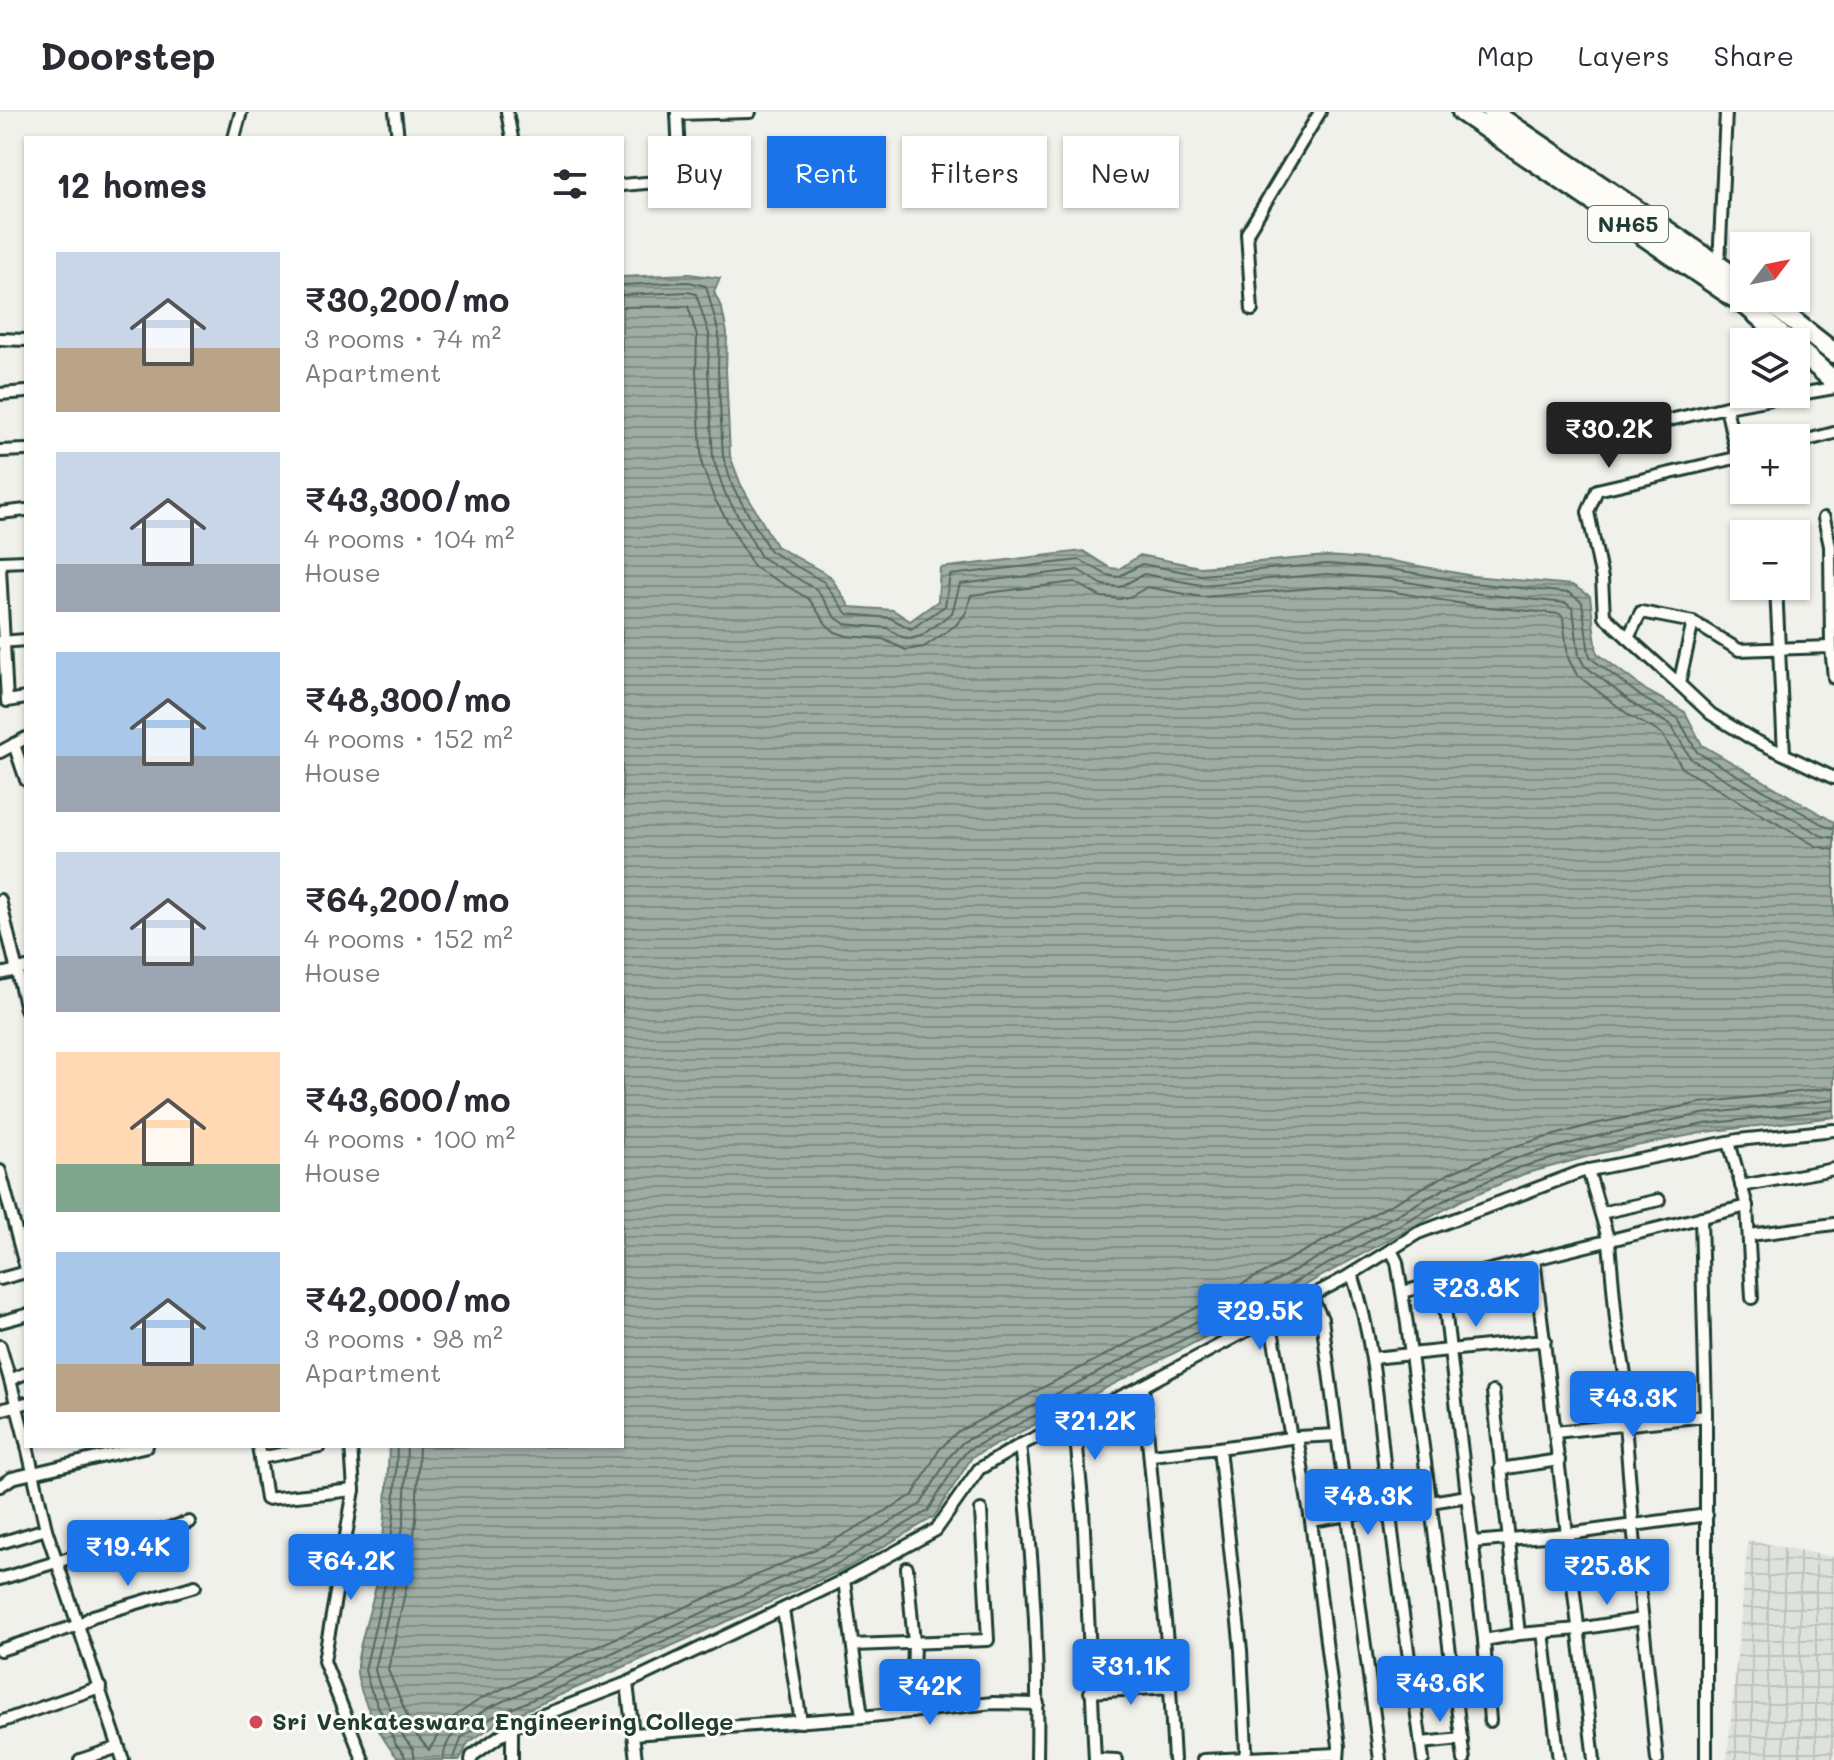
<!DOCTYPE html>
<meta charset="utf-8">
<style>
body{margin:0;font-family:Mali,sans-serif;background:#f2f2f3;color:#2b2b33;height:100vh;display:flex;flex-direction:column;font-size:30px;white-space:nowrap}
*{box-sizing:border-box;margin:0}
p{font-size:26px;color:#7c7c81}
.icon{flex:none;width:44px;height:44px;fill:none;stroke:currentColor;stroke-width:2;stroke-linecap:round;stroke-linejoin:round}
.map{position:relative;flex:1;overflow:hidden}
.details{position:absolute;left:24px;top:24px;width:600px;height:1312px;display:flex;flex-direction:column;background:#fff;border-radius:0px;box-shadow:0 2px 6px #0004}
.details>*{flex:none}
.guide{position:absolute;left:648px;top:24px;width:760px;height:72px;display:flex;gap:16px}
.needle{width:52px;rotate:58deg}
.tools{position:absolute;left:1730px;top:120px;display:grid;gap:16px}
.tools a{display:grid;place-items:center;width:80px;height:80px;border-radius:0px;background:#fff;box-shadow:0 2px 6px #0004;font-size:40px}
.price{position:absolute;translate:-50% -68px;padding:0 18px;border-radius:8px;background:#1a73e8;color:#fff;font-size:26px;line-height:52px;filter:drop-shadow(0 2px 4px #0008)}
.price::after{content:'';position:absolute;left:50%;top:48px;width:24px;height:18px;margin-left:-12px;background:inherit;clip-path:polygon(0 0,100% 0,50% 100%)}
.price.selected{background:#222;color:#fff}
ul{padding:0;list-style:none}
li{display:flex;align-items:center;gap:24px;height:200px;padding:0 32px}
li span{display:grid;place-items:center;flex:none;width:224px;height:160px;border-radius:0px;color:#555}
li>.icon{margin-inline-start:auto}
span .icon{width:96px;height:96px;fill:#fffc;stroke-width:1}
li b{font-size:34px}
h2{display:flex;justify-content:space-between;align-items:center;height:96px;padding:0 32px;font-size:34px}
.chip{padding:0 28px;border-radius:0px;background:#fff;box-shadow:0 2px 6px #0004;font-size:28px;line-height:72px}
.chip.selected{background:#1a73e8;color:#fff}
header{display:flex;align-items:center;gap:48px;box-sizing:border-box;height:112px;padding:0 40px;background:#fff;border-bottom:2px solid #e1e1e2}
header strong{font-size:38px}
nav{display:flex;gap:44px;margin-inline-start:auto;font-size:28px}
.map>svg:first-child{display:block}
.industrial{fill:url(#industrial-grid)}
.water{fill:url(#water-rules);stroke:#6c8077;stroke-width:2}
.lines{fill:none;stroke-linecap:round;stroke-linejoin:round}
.shore{stroke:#526961;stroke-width:2}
.street-casing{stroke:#1f3d34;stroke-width:16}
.highway-casing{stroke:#1f3d34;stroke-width:24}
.street{stroke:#fdfcf7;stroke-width:10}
.highway{stroke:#fdfcf7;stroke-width:18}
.poi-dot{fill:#d1495b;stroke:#fdfcf7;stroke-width:3}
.labels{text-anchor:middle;stroke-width:6;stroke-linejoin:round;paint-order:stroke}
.shield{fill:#fdfcf7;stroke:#62766e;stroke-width:2}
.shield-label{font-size:22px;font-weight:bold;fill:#1f3d34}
.poi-label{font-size:24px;font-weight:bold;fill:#1f3d34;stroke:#fdfcf7;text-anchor:start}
</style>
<header>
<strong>Doorstep</strong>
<nav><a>Map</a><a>Layers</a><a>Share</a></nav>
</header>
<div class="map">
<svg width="1834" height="1648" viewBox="0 0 1834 1648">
<defs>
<pattern id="industrial-grid" width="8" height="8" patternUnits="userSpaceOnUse" patternTransform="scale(2)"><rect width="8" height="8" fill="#dfe2dc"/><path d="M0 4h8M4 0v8" fill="none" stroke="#bfc3bd"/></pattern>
<pattern id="water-rules" width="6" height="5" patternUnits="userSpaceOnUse" patternTransform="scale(2)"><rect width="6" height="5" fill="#9faca4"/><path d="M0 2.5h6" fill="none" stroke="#818d86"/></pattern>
</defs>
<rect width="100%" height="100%" fill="#f0f1eb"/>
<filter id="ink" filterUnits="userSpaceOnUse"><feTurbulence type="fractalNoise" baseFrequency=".0125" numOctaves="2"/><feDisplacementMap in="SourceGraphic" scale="16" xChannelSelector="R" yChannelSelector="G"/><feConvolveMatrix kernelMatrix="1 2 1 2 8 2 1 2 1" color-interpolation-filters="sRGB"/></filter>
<g filter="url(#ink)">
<polygon class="industrial" points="1748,1428 1834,1445 1834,1648 1727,1648"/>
<path class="water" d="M 689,162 L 720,166 L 714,180 L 722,197 L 727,221 L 726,258 L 730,344 L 741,373 L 776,434 L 830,464 L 850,495 L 893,498 L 910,509 L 938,489 L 940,456 L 1083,439 L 1110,456 L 1119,457 L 1140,443 L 1200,455 L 1327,444 L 1392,449 L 1473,464 L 1572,473 L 1590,484 L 1597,541 L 1647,579 L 1685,600 L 1702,633 L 1834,710 L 1834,1005 L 1706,1020 L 1601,1041 L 1524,1062 L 1462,1088 L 1283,1185 L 972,1345 L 934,1405 L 845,1457 L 497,1611 L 468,1631 L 460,1648 L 400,1648 C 383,1632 359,1583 357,1560 C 355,1544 373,1490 377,1470 C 385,1424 387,1380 389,1334 L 622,1334 L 622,165 Z"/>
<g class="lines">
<g class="shore">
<polyline points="622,173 689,170 706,174 719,222 718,258 723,344 733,376 770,439 824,470 847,502 890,506 911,517 945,494 950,463 1080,448 1107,463 1118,465 1142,452 1201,463 1327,452 1391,457 1472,471 1569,481 1582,490 1589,542 1592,547 1643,586 1678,606 1697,640 1827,715 1834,716"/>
<polyline points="622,183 688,180 696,182 709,222 708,258 713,347 725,381 761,445 817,478 835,505 845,512 887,516 902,525 911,527 921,524 952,501 960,472 1078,458 1103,473 1120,475 1144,462 1201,473 1327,462 1390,467 1471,481 1566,491 1573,497 1579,544 1584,553 1636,594 1671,613 1691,647 1822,724 1834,726"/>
<polyline points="622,195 688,194 697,224 696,260 702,353 714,386 754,455 809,487 826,512 835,520 847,524 883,527 906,538 924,535 956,513 966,501 971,483 1075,470 1101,485 1120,487 1132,484 1147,475 1202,485 1327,475 1389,479 1469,493 1560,502 1563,506 1568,546 1577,563 1629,603 1662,622 1683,657 1816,734 1834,738"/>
<polyline points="397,1334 394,1404 385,1472 365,1558 370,1576 396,1633 404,1642 405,1648"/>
<polyline points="407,1334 404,1406 394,1474 375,1558 379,1572 404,1626 413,1637 415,1648"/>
<polyline points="419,1334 416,1408 406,1476 388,1558 414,1620 429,1638 446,1610 482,1586 831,1430 913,1383 939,1338 957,1320 1269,1158 1448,1062 1512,1035 1594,1012 1700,991 1834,976"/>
<path d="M 443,1648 C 445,1620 467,1610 488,1596 L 837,1441 L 921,1392 L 949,1345 L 963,1330 L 1275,1169 L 1453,1072 L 1517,1046 L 1597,1024 L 1702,1002 L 1834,988"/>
<polyline points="453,1648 462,1625 493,1605 841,1450 928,1399 957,1351 968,1338 1280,1178 1458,1081 1521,1055 1600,1034 1704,1012 1834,998"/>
</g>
<g class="street-casing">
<g id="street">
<polyline points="395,0 398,26"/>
<polyline points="507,0 512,26"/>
<polyline points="677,2 750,0"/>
<polyline points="234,26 241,0"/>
<polyline points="622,73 680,68 677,0"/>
<polyline points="1719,153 1726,0"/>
<polyline points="1252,198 1247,121 1320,0"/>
<polyline points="0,227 26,228"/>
<polyline points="0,282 26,280"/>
<polyline points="1726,295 1737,345"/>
<polyline points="1591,326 1726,295 1834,276"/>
<polyline points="1796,331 1834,321"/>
<polyline points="0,339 26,338"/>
<polyline points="0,401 26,398"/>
<polyline points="1824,406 1830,434 1831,535"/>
<polyline points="0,450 26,449"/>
<polyline points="0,456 7,589 26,586"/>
<polyline points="1776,474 1784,642"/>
<polyline points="1628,526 1641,500 1693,510"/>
<polyline points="0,530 26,528"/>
<polyline points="1834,566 1831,535 1739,538 1693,510 1679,572 1711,602 1752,627 1834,666"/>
<polyline points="1679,572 1604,504 1602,467 1588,400 1597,378 1744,344"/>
<polyline points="14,632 26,668"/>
<polyline points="0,640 26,626"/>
<polyline points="0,788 26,897"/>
<polyline points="0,862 26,856"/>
<polyline points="1729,1030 1747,1094 1752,1186"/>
<polyline points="1588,1058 1609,1130 1616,1208 1625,1263 1625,1311 1633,1413 1657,1648"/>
<polyline points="0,1059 26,1157"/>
<polyline points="1741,1074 1834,1057"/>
<polyline points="1601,1101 1659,1088"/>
<polyline points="1701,1105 1706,1301 1706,1648"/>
<polyline points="1750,1123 1834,1112"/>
<polyline points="1391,1138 1397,1150 1407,1212 1464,1648"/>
<polyline points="1534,1146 1594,1648"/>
<path d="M 1352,1162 C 1377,1237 1379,1317 1389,1395 C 1399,1480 1412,1564 1423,1648"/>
<polyline points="0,1167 26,1160"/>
<polyline points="1442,1170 1484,1528 1519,1522"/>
<polyline points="1402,1180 1747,1094"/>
<polyline points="1311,1184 1322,1207 1380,1648"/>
<polyline points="1270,1206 1291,1326"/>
<polyline points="0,1210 26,1203"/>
<polyline points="0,1234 10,1268"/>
<polyline points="1373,1246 1545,1228"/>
<polyline points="26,1261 10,1268 26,1330"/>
<polyline points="1143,1274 1345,1166 1418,1121 1580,1060 1738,1028 1834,1018"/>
<polyline points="1493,1280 1519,1522 1578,1517 1642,1507"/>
<polyline points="0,1298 26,1291"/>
<polyline points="1074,1306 1083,1397 1095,1648"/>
<polyline points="1555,1320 1706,1304"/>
<polyline points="1297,1325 1311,1409 1339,1634 1338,1648"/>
<path d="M 1020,1333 C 1033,1438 1039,1543 1037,1648"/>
<polyline points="27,1334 46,1417 123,1648"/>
<polyline points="258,1334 260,1346 320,1334"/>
<polyline points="351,1334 354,1378 324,1549 363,1648"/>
<polyline points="1219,1336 1297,1325 1337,1323"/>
<polyline points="1151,1343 1219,1336 1241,1538 1246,1638 1244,1648"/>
<polyline points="260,1346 266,1387 354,1378"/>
<polyline points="1500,1357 1559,1348"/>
<polyline points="0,1374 12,1366 147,1334"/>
<polyline points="1311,1409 1468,1384"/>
<polyline points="1473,1430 1568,1422 1707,1403"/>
<polyline points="0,1431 46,1417"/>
<polyline points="907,1456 914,1531 912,1600"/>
<polyline points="0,1467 189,1410"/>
<polyline points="844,1468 936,1418 979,1357 1020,1333 1143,1274 1168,1541 1174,1648"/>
<polyline points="783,1498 801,1610"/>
<polyline points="1543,1520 1559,1648"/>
<polyline points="1484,1528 1490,1609"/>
<polyline points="853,1533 988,1528 981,1398"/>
<polyline points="0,1538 79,1513 93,1504 195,1474"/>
<polyline points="627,1571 844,1468 862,1605 633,1622"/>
<polyline points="1090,1580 1170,1575"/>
<polyline points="862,1605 993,1591 1038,1592"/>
<polyline points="0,1610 100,1575"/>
<polyline points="512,1615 512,1648"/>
<polyline points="1421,1631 1462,1627"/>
<polyline points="1095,1647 1117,1648"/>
<polyline points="80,1648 119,1635"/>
<polyline points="471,1648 472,1644 512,1615 627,1571 636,1648"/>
<polyline points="1203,1648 1337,1642"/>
</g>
</g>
<g class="highway-casing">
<g id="highway">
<polyline points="1462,0 1748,195 1789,230"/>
<polyline points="1492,0 1744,171"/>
<polyline points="1764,186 1834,241"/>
<polyline points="1796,236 1834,269"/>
</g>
</g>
<use href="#street" class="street"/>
<use href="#highway" class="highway"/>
</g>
</g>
<circle class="poi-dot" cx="256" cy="1610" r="8"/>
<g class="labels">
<rect class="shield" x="1588" y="94" width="80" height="36" rx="6"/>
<g class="shield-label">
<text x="1628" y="120">NH65</text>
</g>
<g class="poi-label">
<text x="272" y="1618">Sri Venkateswara Engineering College</text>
</g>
</g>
</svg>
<div class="tools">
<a><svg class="needle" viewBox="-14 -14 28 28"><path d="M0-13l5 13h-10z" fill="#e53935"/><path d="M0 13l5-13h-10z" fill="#7c7c81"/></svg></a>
<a><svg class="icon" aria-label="layers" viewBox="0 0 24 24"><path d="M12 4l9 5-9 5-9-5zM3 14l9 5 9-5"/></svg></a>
<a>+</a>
<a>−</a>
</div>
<b class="price selected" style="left:1609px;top:358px">₹30.2K</b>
<b class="price" style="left:1476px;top:1217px">₹23.8K</b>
<b class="price" style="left:1260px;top:1240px">₹29.5K</b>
<b class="price" style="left:1633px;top:1327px">₹43.3K</b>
<b class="price" style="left:1095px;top:1350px">₹21.2K</b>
<b class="price" style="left:1368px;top:1425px">₹48.3K</b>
<b class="price" style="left:128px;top:1476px">₹19.4K</b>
<b class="price" style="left:351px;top:1490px">₹64.2K</b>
<b class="price" style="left:1607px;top:1495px">₹25.8K</b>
<b class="price" style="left:1131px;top:1595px">₹31.1K</b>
<b class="price" style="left:1440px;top:1612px">₹43.6K</b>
<b class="price" style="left:930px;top:1615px">₹42K</b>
<div class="guide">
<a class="chip">Buy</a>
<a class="chip selected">Rent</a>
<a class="chip">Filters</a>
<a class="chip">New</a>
</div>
<section class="details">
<h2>12 homes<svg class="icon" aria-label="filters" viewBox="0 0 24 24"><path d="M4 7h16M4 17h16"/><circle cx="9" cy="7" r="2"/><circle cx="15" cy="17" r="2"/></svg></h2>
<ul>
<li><span style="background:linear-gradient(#c9d6e8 60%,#b9a48a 0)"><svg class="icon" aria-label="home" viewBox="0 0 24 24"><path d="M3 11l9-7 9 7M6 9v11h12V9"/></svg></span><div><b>₹30,200/mo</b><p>3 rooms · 74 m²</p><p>Apartment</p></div></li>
<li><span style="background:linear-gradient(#c9d6e8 70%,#9aa5b1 0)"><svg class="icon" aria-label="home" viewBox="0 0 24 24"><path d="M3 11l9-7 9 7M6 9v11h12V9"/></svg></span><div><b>₹43,300/mo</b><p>4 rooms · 104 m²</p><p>House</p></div></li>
<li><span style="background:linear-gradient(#a9c7e8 65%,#9aa5b1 0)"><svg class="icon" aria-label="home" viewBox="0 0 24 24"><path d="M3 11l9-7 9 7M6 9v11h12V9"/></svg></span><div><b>₹48,300/mo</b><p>4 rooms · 152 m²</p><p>House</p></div></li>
<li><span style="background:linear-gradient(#c9d6e8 65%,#9aa5b1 0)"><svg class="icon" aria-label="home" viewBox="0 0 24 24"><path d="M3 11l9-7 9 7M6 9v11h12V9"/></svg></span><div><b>₹64,200/mo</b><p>4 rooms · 152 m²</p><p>House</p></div></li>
<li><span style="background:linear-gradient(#ffd9b3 70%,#7fa58c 0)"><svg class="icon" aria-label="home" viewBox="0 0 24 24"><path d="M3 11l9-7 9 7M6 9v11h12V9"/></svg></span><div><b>₹43,600/mo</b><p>4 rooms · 100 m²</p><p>House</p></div></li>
<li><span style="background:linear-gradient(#a9c7e8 70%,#b9a48a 0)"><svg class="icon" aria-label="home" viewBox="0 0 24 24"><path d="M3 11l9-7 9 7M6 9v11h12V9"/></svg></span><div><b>₹42,000/mo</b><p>3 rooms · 98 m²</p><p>Apartment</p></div></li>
</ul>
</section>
</div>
